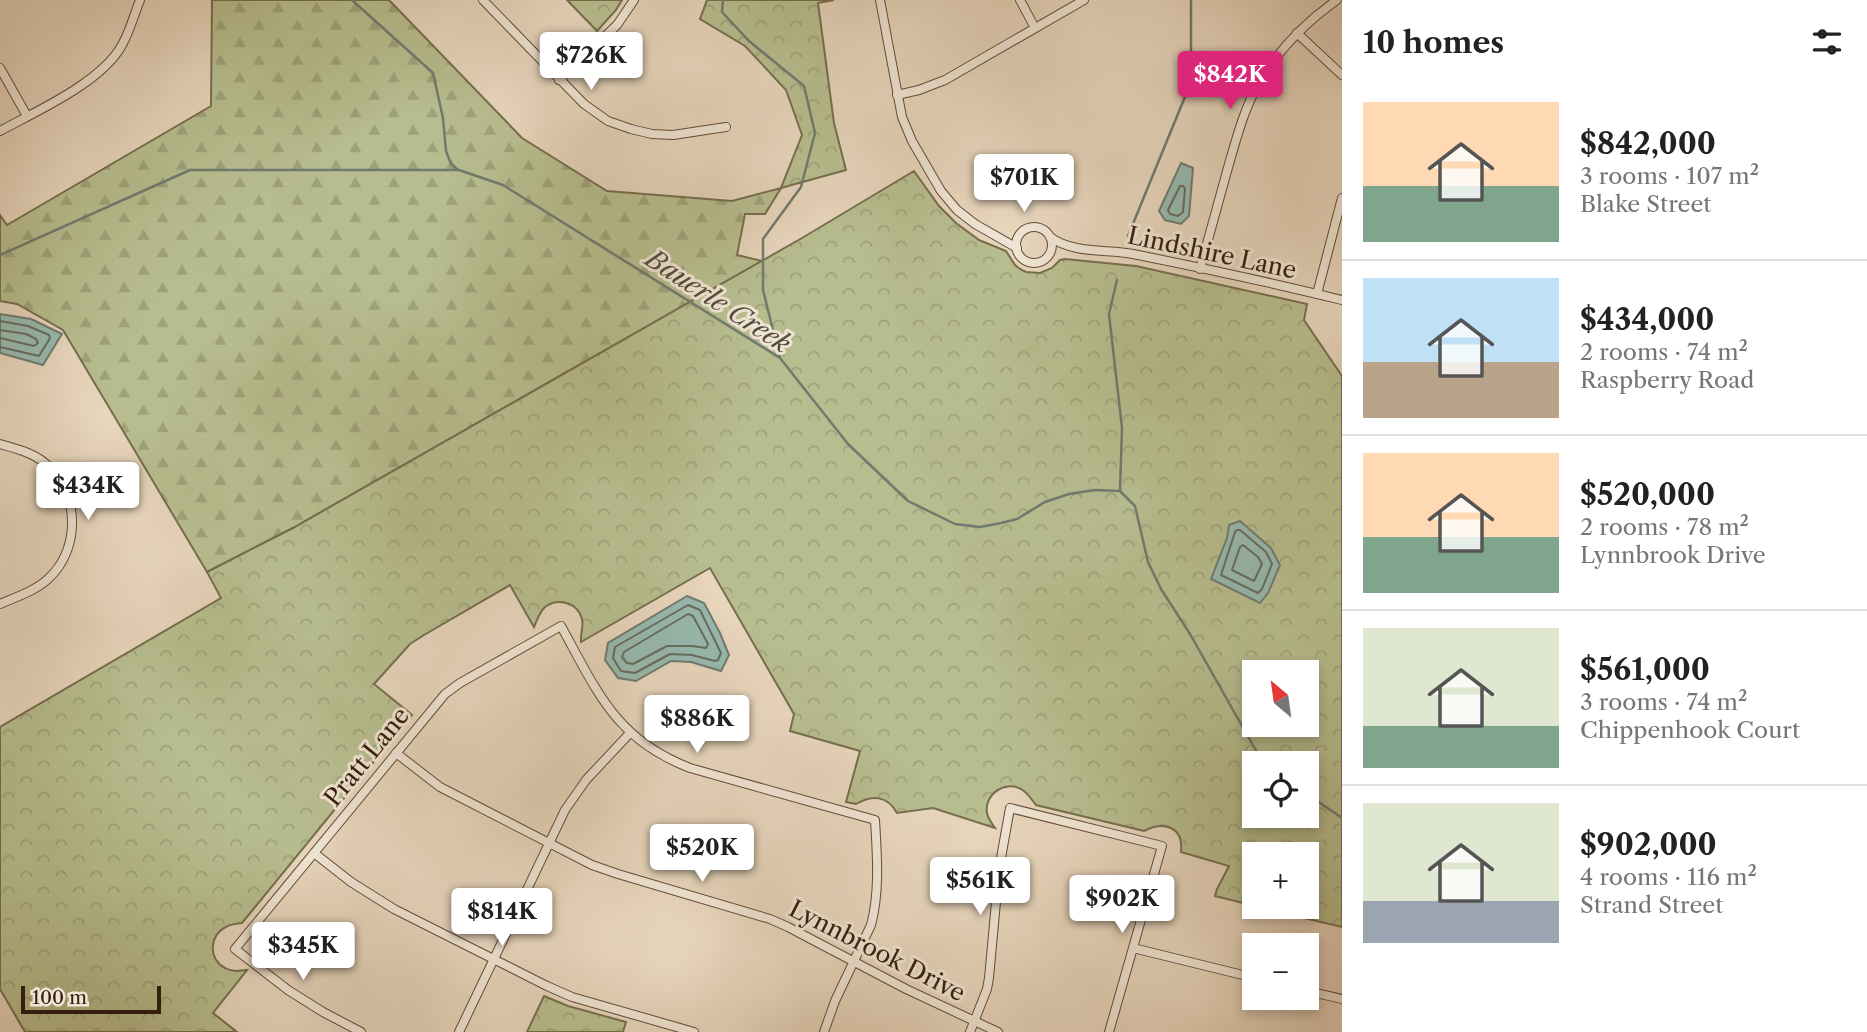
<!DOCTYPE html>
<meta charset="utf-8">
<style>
body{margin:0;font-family:"Libre Caslon Text",serif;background:#f6f6f6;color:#222;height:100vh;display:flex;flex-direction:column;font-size:26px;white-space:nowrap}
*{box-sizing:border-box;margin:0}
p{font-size:23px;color:#767676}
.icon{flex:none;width:38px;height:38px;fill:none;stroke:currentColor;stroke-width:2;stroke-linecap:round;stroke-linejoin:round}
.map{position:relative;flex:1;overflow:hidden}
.panel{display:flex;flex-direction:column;background:#fff;width:525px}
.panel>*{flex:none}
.needle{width:46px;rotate:331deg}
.fabs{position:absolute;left:1242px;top:660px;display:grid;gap:14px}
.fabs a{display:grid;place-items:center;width:77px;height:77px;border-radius:0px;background:#fff;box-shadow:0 4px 10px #0003;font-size:35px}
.scale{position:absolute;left:21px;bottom:18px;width:140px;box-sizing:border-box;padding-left:7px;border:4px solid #361e0c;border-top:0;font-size:19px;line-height:24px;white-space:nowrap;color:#361e0c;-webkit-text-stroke:5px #efe4d3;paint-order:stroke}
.price{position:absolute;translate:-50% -60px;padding:0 16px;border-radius:7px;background:#fff;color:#222;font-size:23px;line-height:46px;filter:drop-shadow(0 2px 4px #0008)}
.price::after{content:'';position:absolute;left:50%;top:42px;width:21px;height:16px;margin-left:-10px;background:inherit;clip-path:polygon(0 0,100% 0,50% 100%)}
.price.selected{background:#db2777;color:#fff}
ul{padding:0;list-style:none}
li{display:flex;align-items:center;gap:21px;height:175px;padding:0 21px}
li+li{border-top:2px solid #e0e0e0}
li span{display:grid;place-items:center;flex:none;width:196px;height:140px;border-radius:0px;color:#555}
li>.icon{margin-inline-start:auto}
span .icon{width:84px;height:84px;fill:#fffc;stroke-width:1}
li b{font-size:30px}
h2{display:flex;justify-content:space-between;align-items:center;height:84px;padding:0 21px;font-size:30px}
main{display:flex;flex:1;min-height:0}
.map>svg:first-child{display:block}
.forest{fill:url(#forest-firs);stroke:#766e4e;stroke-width:2}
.park{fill:url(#park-crowns);stroke:#766e4e;stroke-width:2;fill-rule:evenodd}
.water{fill:#97b9af;stroke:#707b6e;stroke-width:2}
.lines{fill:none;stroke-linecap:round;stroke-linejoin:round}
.shore{stroke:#666c5e;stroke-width:2}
.stream{stroke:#707b6e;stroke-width:2.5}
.street-casing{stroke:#624c38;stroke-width:10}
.street{stroke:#efe4d3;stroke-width:8}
.labels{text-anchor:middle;stroke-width:6;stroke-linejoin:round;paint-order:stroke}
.street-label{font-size:24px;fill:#361e0c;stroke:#efe4d3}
.water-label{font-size:26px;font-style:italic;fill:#534c3d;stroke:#efe4d3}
</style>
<main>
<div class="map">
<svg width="1342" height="1032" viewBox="0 0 1342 1032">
<defs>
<pattern id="forest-firs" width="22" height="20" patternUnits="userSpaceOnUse" patternTransform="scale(1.75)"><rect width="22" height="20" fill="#b7bd8f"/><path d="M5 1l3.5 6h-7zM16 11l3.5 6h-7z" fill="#9ea27a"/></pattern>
<pattern id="park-crowns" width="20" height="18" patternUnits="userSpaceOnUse" patternTransform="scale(1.75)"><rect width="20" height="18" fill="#b7bd8f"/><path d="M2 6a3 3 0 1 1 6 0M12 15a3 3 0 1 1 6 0" fill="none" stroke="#9ea27a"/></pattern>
</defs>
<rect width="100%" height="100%" fill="#e7d5bc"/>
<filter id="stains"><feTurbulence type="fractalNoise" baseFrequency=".00286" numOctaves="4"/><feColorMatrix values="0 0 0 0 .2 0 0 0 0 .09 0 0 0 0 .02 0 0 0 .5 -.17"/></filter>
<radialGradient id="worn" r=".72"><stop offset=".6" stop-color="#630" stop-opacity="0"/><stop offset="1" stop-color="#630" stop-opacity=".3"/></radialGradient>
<polygon class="forest" points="212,0 389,0 522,138 607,191 732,201 781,188 765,214 745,214 737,255 762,261 293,528 207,572 63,330 17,304 0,301 0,215 7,225 211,106"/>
<g class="park">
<polygon points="567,0 622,0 616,10 597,31"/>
<polygon points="707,0 834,0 818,3 834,123 846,170 781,188 802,135 786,90 745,46 700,19"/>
<path d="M 914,171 L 939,206 L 956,223 L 979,240 L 1006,251 L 1015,265 L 1020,269 L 1026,272 L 1040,273 L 1052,268 L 1060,260 L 1065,259 L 1136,266 L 1307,304 L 1304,320 L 1342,376 L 1342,927 L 1258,907 L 1307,906 L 1307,854 L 1255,854 L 1255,906 L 1215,896 L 1217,889 L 1229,866 L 1181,852 C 1184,826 1163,821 1144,831 L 1036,805 C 1031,799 1028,793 1021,789 C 1004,780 984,795 987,813 C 988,819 992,823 995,828 L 933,808 L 897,813 C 887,795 872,795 856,804 L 846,802 L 860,751 L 790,731 L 794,714 L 710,568 L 581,642 C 580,634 584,627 582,619 C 578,603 558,597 545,607 C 539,613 537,620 534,627 L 510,585 L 424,635 L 410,644 L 374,684 L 412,715 L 242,923 C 236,924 231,924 226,927 C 209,935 208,959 225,968 C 232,972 239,971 247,970 L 213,1013 L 237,1032 L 25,1032 L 0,989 L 0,727 L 221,598 L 207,572 L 293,528 L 802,238 ZM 1255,672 L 1307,672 L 1307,724 L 1255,724 ZM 1255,763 L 1307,763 L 1307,816 L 1255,816 Z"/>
<polygon points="544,996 568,1006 626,1022 623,1032 527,1032"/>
</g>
<g class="water">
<polygon points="1181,163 1193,168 1189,216 1181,224 1165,220 1159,211"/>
<polygon points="0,314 31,319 62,334 43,365 0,353"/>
<polygon points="1240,521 1271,548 1280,565 1268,593 1260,603 1211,579 1227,538 1229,525"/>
<polygon points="687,596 704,603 720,633 729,655 721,671 691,662 671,661 636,681 618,678 605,660 608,643"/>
</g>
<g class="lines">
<g class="shore">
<polygon points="1180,186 1183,186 1185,189 1183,212 1178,216 1170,214 1168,210"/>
<polyline points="0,321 28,326 49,335 50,338 39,356 0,347"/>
<polyline points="0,330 26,334 36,339 38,343 34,346 0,338"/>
<polygon points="1237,530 1240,530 1266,552 1272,564 1262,589 1258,593 1221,575 1235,532"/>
<polygon points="1243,545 1258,557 1262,564 1254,581 1232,570 1240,547"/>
<polygon points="688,605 700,610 721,653 718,660 715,661 692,655 670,654 635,673 621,671 613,658 615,647"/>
<polygon points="688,614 693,616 708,644 706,648 692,646 667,646 633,664 627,663 622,657 624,652"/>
</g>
<g class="stream">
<polyline points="352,0 433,73 443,118 446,151 451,164 457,169"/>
<polyline points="723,0 722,12 749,41 804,86 815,133 801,187 763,239 763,290 780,358"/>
<polyline points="1128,236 1191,82 1191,0"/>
<polyline points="0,255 190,170 459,170 503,185 780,358 848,444 908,501 955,524 980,527 1001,523 1017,519 1045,502 1069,494 1095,490 1120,491 1135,506 1148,562 1161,589 1190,634 1263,763"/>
<polyline points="1117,280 1109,314 1122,428 1120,491"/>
<polyline points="1307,794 1342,818"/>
</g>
<g class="street-casing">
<g id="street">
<polyline points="483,0 584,104 608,121 631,129 652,134 673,135 726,127"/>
<polyline points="880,0 902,117 912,141 941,191 957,210 975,224 1017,248"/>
<polyline points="1020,0 1035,28"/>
<polyline points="1297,33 1342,75"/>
<polyline points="0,68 27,116"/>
<polyline points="559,80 617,25 634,0"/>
<polyline points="897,95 919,90 945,80 1084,0"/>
<path d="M 0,131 C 37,111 102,82 122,45 C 130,31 134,15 140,0"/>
<circle cx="1034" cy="245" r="18"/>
<path d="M 1050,237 C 1074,254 1106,249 1133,254 C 1203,268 1273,283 1342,300"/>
<path d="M 1200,269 C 1209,236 1218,204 1227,171 C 1236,140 1244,108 1260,81 C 1280,48 1306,22 1337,0"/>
<polyline points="1317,294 1342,198"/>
<path d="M 0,444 C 15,448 33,453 45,463 C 79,491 82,548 48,579 C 35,591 16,597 0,604"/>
<polyline points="396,753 440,787 592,865 618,874 770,919 788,927 906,989 998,1032"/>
<polyline points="314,853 351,882 394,909 547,986 572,997 694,1032"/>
<polyline points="1133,948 1255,978"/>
<polyline points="1307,991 1342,999"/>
<path d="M 361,1032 L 323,1012 L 288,990 L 235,949 L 445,694 L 460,683 L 561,626 C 597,691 615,739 690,768 L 875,820 C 877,854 880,892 871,925 L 835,1001 L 824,1032"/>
<polyline points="459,1032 565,810 586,780 630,733"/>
<polyline points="970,1032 987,989 989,978 999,869 1010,808 1162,846 1109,1032"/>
</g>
</g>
<use href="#street" class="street"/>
</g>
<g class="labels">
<g class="street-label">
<text transform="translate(1212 253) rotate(12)" y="8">Lindshire Lane</text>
<text transform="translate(367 757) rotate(-51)" y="8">Pratt Lane</text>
<text transform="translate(877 951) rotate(27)" y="8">Lynnbrook Drive</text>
</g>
<g class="water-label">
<text transform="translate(718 301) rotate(33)" y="9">Bauerle Creek</text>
</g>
</g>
<rect width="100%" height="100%" filter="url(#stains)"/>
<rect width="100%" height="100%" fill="url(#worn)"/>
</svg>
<div class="fabs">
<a><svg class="needle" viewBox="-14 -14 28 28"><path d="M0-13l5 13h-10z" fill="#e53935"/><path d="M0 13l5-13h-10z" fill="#767676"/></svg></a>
<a><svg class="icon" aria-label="locate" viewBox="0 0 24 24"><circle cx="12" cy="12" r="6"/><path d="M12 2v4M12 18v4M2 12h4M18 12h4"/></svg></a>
<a>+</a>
<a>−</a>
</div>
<div class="scale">100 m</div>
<b class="price" style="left:591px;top:92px">$726K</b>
<b class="price selected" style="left:1230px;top:111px">$842K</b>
<b class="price" style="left:1024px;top:214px">$701K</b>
<b class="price" style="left:88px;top:522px">$434K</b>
<b class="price" style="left:697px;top:755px">$886K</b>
<b class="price" style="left:702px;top:884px">$520K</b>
<b class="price" style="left:980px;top:917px">$561K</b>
<b class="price" style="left:1122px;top:935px">$902K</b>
<b class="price" style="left:502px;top:948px">$814K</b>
<b class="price" style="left:303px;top:982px">$345K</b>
</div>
<section class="panel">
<h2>10 homes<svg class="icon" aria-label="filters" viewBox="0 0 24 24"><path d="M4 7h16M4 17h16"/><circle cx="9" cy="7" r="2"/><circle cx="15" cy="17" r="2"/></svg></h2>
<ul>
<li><span style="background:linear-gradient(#ffd9b3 60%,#7fa58c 0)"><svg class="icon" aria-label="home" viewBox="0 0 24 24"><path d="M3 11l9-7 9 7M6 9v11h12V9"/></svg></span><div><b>$842,000</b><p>3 rooms · 107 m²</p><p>Blake Street</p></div></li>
<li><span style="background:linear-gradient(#bfe0f5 60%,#b9a48a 0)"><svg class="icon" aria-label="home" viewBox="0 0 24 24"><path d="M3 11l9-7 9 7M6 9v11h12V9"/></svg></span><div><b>$434,000</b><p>2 rooms · 74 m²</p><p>Raspberry Road</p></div></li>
<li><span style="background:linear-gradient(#ffd9b3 60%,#7fa58c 0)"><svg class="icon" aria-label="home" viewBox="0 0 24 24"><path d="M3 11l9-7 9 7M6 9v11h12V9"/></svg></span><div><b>$520,000</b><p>2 rooms · 78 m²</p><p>Lynnbrook Drive</p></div></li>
<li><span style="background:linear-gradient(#dfe7d0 70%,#7fa58c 0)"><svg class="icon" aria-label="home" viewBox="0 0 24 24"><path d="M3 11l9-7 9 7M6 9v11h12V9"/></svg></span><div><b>$561,000</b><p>3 rooms · 74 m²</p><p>Chippenhook Court</p></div></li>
<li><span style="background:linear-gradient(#dfe7d0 70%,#9aa5b1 0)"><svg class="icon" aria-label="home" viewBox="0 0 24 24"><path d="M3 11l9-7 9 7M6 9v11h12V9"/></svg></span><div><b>$902,000</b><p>4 rooms · 116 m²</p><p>Strand Street</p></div></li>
</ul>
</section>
</main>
